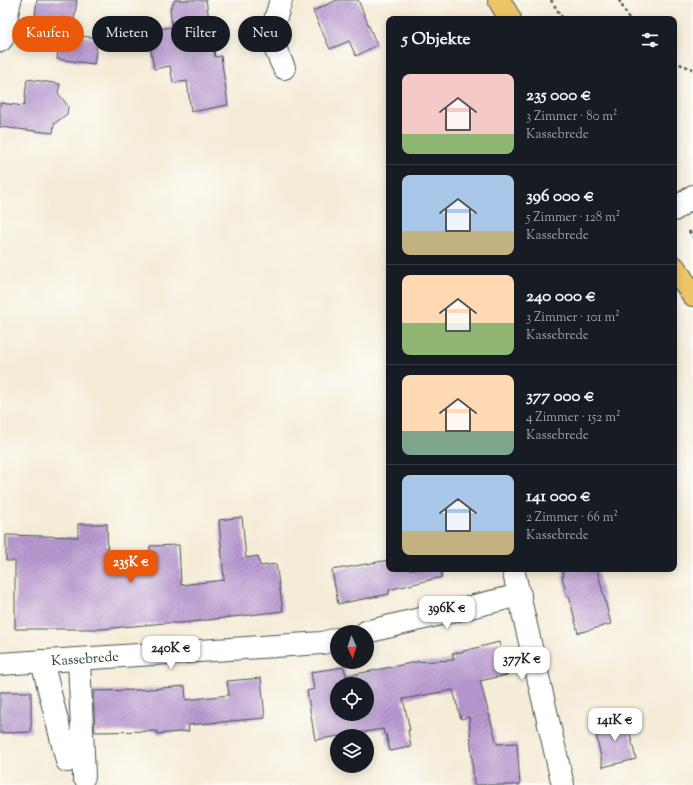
<!DOCTYPE html>
<html lang="de">
<meta charset="utf-8">
<style>
body{margin:0;font-family:"Sorts Mill Goudy",serif;background:#20242c;color:#f1f3f6;height:100vh;display:flex;flex-direction:column;font-size:15px;white-space:nowrap}
*{box-sizing:border-box;margin:0}
p{font-size:13px;color:#9ea1a6}
.icon{flex:none;width:22px;height:22px;fill:none;stroke:currentColor;stroke-width:2;stroke-linecap:round;stroke-linejoin:round}
.map{position:relative;flex:1;overflow:hidden}
.side{position:absolute;left:386px;top:16px;width:291px;height:556px;display:flex;flex-direction:column;background:#171b24;border-radius:8px;box-shadow:0 2px 10px #0003}
.side>*{flex:none}
.top-card{position:absolute;left:12px;top:16px;width:314px;height:36px;display:flex;gap:8px}
.needle{width:26px;rotate:177deg}
.tools{position:absolute;left:330px;top:625px;display:grid;gap:8px}
.tools a{display:grid;place-items:center;width:44px;height:44px;border-radius:50%;background:#171b24;box-shadow:0 2px 10px #0003;font-size:20px}
.price{position:absolute;translate:-50% -34px;padding:0 9px;border-radius:8px;background:#fff;color:#222;font-size:13px;line-height:26px;filter:drop-shadow(0 1px 2px #0008)}
.price::after{content:'';position:absolute;left:50%;top:24px;width:12px;height:9px;margin-left:-6px;background:inherit;clip-path:polygon(0 0,100% 0,50% 100%)}
.price.selected{background:#ea580c;color:#fff}
ul{padding:0;list-style:none}
li{display:flex;align-items:center;gap:12px;height:100px;padding:0 16px}
li+li{border-top:1px solid #363941}
li span{display:grid;place-items:center;flex:none;width:112px;height:80px;border-radius:8px;color:#555}
li>.icon{margin-inline-start:auto}
span .icon{width:48px;height:48px;fill:#fffc;stroke-width:1}
li b{font-size:17px}
h2{display:flex;justify-content:space-between;align-items:center;height:48px;padding:0 16px;font-size:17px}
.tag{padding:0 14px;border-radius:18px;background:#171b24;box-shadow:0 2px 10px #0003;font-size:14px;line-height:36px}
.tag.selected{background:#ea580c;color:#fff}
.map>svg:first-child{display:block}
.building{fill:url(#building-hatch);fill-rule:evenodd}
.lines{fill:none;stroke-linecap:round;stroke-linejoin:round}
.minor-casing{stroke:#3f574d;stroke-width:24}
.major-casing{stroke:#3f574d;stroke-width:24}
.path{stroke:#3f574d;stroke-width:2.5;stroke-dasharray:3 3;stroke-linecap:butt}
.minor{stroke:#fff;stroke-width:22}
.major{stroke:#eec569;stroke-width:22}
.labels{text-anchor:middle;stroke-width:4;stroke-linejoin:round;paint-order:stroke}
.street-label{font-size:14px;fill:#1f3d34;stroke:#fdfcf7}
</style>
<div class="map">
<svg width="693" height="785" viewBox="0 0 693 785">
<defs>
<pattern id="building-hatch" width="6" height="6" patternUnits="userSpaceOnUse"><rect width="6" height="6" fill="#b999d1"/><path d="M-1 1l2-2M0 6l6-6M5 7l2-2" fill="none" stroke="#967eaa"/></pattern>
</defs>
<rect width="100%" height="100%" fill="#fdfcf7"/>
<filter id="ink" filterUnits="userSpaceOnUse"><feTurbulence type="fractalNoise" baseFrequency=".025" numOctaves="2"/><feDisplacementMap in="SourceGraphic" scale="8" xChannelSelector="R" yChannelSelector="G"/><feConvolveMatrix kernelMatrix="1 2 1 2 8 2 1 2 1" color-interpolation-filters="sRGB"/></filter>
<filter id="wash" filterUnits="userSpaceOnUse"><feTurbulence type="fractalNoise" baseFrequency=".012" numOctaves="4" result="noise"/><feDisplacementMap in="SourceGraphic" scale="16" xChannelSelector="R" yChannelSelector="G"/><feGaussianBlur stdDeviation="0.9" result="paint"/><feColorMatrix in="noise" values="0 0 0 0 0 0 0 0 0 0 0 0 0 0 0 0 0 1.4 0 .05"/><feComposite in="paint" operator="in"/></filter>
<g filter="url(#wash)">
<rect width="100%" height="100%" fill="#f5ecd8"/>
<g id="blocks">
<g class="building">
<polygon points="37,0 77,0 72,35 98,38 94,64 57,59 60,35 33,31"/>
<polygon points="175,0 206,0 215,57 221,56 228,105 191,112 187,81 173,83 170,66 154,69 148,31 172,27 170,9"/>
<polygon points="337,0 358,0 377,45 356,56 349,41 330,49 313,11"/>
<polygon points="27,79 60,84 58,93 68,106 67,114 54,124 53,133 0,127 0,103 24,106"/>
<polygon points="242,517 246,558 258,556 260,566 276,564 283,611 182,623 165,623 102,629 15,629 15,561 6,561 6,535 78,537 78,524 107,524 108,573 150,572 150,546 179,545 181,585 224,580 219,520"/>
<polygon points="389,560 389,569 441,569 442,577 389,590 389,594 338,604 332,570"/>
<polygon points="562,569 597,569 611,624 578,633 569,596 567,597 562,576 564,576"/>
<path d="M 499,642 L 507,675 L 480,681 L 497,744 L 517,743 L 520,785 L 474,785 L 469,717 L 461,719 L 453,690 L 403,699 L 410,730 L 408,730 L 411,747 L 390,751 L 386,734 L 384,734 L 383,729 L 315,740 L 307,691 L 314,689 L 311,672 L 344,667 L 346,676 L 416,662 L 454,660 L 452,654 ZM 337,684 L 367,684 L 367,714 L 337,714 Z"/>
<polygon points="261,678 265,718 188,725 189,731 157,734 157,731 95,732 93,691 139,690 185,686 186,700 229,695 227,681"/>
<polygon points="0,692 31,692 31,732 0,733"/>
<polygon points="626,717 636,759 603,767 594,724"/>
</g>
</g>
</g>
<g filter="url(#ink)">
<use href="#blocks" fill-opacity="0" stroke="#3f574d" stroke-width="1"/>
<g class="lines">
<g class="minor-casing">
<g id="minor">
<polyline points="281,0 270,37 284,68"/>
<polyline points="0,41 2,39 10,0"/>
<polyline points="674,210 693,196"/>
<polyline points="513,569 563,785"/>
<polyline points="366,632 520,595"/>
<polyline points="79,659 84,777"/>
<polyline points="42,661 67,761"/>
<polyline points="0,664 322,643 337,639"/>
</g>
</g>
<g class="major-casing">
<g id="major">
<polyline points="499,0 510,19"/>
<polyline points="674,267 693,295"/>
</g>
</g>
<g class="path">
<polyline points="551,0 563,19"/>
<polyline points="619,0 629,19"/>
<polyline points="674,62 693,69"/>
<polyline points="689,231 693,237"/>
</g>
<use href="#minor" class="minor"/>
<use href="#major" class="major"/>
</g>
</g>
<g class="labels">
<g class="street-label">
<text transform="translate(85 658) rotate(-4)" y="5">Kassebrede</text>
</g>
</g>
</svg>
<div class="tools">
<a><svg class="needle" viewBox="-14 -14 28 28"><path d="M0-13l5 13h-10z" fill="#e53935"/><path d="M0 13l5-13h-10z" fill="#9ea1a6"/></svg></a>
<a><svg class="icon" aria-label="locate" viewBox="0 0 24 24"><circle cx="12" cy="12" r="6"/><path d="M12 2v4M12 18v4M2 12h4M18 12h4"/></svg></a>
<a><svg class="icon" aria-label="layers" viewBox="0 0 24 24"><path d="M12 4l9 5-9 5-9-5zM3 14l9 5 9-5"/></svg></a>
</div>
<b class="price selected" style="left:131px;top:584px">235K €</b>
<b class="price" style="left:447px;top:630px">396K €</b>
<b class="price" style="left:171px;top:670px">240K €</b>
<b class="price" style="left:522px;top:681px">377K €</b>
<b class="price" style="left:615px;top:742px">141K €</b>
<div class="top-card">
<a class="tag selected">Kaufen</a>
<a class="tag">Mieten</a>
<a class="tag">Filter</a>
<a class="tag">Neu</a>
</div>
<section class="side">
<h2>5 Objekte<svg class="icon" aria-label="filters" viewBox="0 0 24 24"><path d="M4 7h16M4 17h16"/><circle cx="9" cy="7" r="2"/><circle cx="15" cy="17" r="2"/></svg></h2>
<ul>
<li><span style="background:linear-gradient(#f6c9c9 75%,#8fb573 0)"><svg class="icon" aria-label="home" viewBox="0 0 24 24"><path d="M3 11l9-7 9 7M6 9v11h12V9"/></svg></span><div><b>235 000 €</b><p>3 Zimmer · 80 m²</p><p>Kassebrede</p></div></li>
<li><span style="background:linear-gradient(#a9c7e8 70%,#c2b280 0)"><svg class="icon" aria-label="home" viewBox="0 0 24 24"><path d="M3 11l9-7 9 7M6 9v11h12V9"/></svg></span><div><b>396 000 €</b><p>5 Zimmer · 128 m²</p><p>Kassebrede</p></div></li>
<li><span style="background:linear-gradient(#ffd9b3 60%,#8fb573 0)"><svg class="icon" aria-label="home" viewBox="0 0 24 24"><path d="M3 11l9-7 9 7M6 9v11h12V9"/></svg></span><div><b>240 000 €</b><p>3 Zimmer · 101 m²</p><p>Kassebrede</p></div></li>
<li><span style="background:linear-gradient(#ffd9b3 70%,#7fa58c 0)"><svg class="icon" aria-label="home" viewBox="0 0 24 24"><path d="M3 11l9-7 9 7M6 9v11h12V9"/></svg></span><div><b>377 000 €</b><p>4 Zimmer · 152 m²</p><p>Kassebrede</p></div></li>
<li><span style="background:linear-gradient(#a9c7e8 70%,#c2b280 0)"><svg class="icon" aria-label="home" viewBox="0 0 24 24"><path d="M3 11l9-7 9 7M6 9v11h12V9"/></svg></span><div><b>141 000 €</b><p>2 Zimmer · 66 m²</p><p>Kassebrede</p></div></li>
</ul>
</section>
</div>
